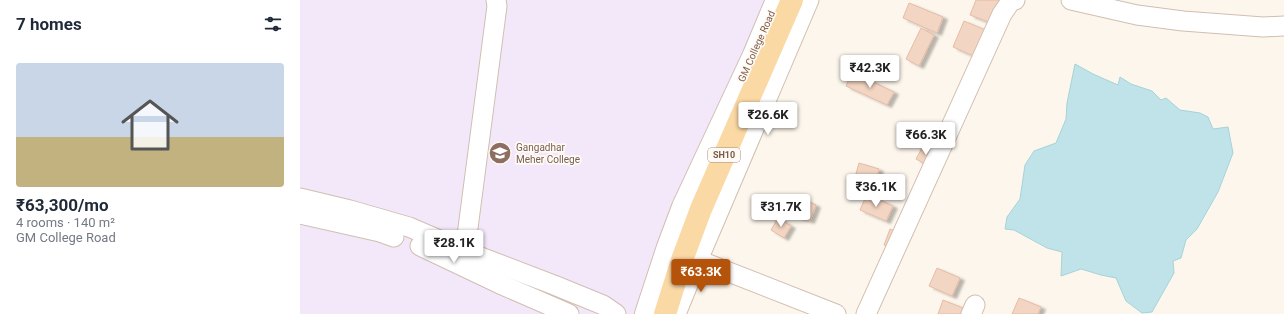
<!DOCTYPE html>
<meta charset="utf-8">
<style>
body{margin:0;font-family:Roboto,sans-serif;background:#f6f6f7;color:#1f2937;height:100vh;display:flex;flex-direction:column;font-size:15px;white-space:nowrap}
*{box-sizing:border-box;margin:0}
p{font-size:13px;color:#747a83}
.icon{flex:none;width:22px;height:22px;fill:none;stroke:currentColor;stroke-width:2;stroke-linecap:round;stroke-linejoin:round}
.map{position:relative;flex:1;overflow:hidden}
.drawer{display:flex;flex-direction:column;background:#fff;width:300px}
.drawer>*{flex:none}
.price{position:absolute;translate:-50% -34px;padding:0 9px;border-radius:4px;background:#fff;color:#222;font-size:13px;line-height:26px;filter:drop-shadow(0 1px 2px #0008)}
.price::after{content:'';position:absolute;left:50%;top:24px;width:12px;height:9px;margin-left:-6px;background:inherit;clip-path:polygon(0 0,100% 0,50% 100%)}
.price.on{background:#b45309;color:#fff}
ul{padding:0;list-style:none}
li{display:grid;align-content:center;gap:8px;height:212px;padding:0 16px}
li+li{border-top:1px solid #e0e1e3}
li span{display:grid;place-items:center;height:124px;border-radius:4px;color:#555}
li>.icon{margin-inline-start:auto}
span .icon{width:72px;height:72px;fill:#fffc;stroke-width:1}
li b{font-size:17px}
h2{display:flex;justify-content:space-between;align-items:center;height:48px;padding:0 16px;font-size:17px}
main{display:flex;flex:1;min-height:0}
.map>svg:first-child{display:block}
.education{fill:#f3e8fa}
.water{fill:#bfe3e8;stroke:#a5d3da}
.building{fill:#f3d5c3;stroke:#e6bba3;filter:url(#shadow)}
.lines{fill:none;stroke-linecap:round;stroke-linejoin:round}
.minor-casing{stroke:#d1beb0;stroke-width:21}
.tertiary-casing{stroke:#d1beb0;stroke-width:24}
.primary-casing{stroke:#dad1cd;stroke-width:24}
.minor{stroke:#fff;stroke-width:19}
.tertiary{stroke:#fff;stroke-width:22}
.primary{stroke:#fbd9a5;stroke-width:22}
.labels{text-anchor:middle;stroke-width:3.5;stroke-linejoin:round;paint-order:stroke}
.shield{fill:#fffaf3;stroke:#a28b7f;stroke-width:1}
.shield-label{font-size:9px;font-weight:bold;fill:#7a5c4d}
.street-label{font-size:10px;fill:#7a5c4d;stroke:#fffaf3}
.education-label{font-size:10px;fill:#785e54;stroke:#fffaf3;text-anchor:start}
</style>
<main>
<section class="drawer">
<h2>7 homes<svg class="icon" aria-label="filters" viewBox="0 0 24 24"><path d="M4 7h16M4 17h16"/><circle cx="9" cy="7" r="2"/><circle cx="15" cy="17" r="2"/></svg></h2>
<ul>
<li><span style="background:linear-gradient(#c9d6e8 60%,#c2b280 0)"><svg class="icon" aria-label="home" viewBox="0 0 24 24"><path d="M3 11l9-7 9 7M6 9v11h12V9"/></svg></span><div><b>₹63,300/mo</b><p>4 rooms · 140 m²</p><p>GM College Road</p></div></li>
</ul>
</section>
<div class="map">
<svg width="984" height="314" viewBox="0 0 984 314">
<defs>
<filter id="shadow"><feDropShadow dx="4.5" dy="2.5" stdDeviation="1" flood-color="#0004"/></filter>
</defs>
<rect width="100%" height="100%" fill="#fdf6ec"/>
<polygon class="education" points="0,0 469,0 341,314 0,314"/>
<polygon class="water" points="775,64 793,74 818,85 820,77 831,84 852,91 861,100 866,98 880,110 900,113 908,117 913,129 928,127 933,153 918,192 897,229 886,240 881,258 873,261 874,273 852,312 842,313 826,301 816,278 801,275 781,269 761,276 762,252 747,248 714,230 705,229 707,217 720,199 725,165 734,151 756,143 766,119 767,103"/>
<g class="building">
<polygon points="676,0 704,0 694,24 670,15"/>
<polygon points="609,3 643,17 637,33 603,18"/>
<polygon points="664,21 688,31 676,57 653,47"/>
<polygon points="621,28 634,35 619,66 606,59"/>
<polygon points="552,72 594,92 587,105 546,86"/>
<polygon points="623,146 636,152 629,166 616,159"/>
<polygon points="559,163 579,169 574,187 554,181"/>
<polygon points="567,194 593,206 586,221 560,210"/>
<polygon points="495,196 516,205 510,221 488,213"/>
<polygon points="478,218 491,226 484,238 471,230"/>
<polygon points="590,229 598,232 592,248 584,245"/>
<polygon points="637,268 660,278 652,296 629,286"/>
<polygon points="719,298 741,307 738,314 712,314"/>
<polygon points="643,300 668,310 667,314 638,314"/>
</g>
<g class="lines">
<g class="minor-casing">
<g id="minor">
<polyline points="771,0 837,15 883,21 963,27 984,26"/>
<polyline points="0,198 50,210 109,227 165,251 254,285 303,305 316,314"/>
<polyline points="0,214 80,232 94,237"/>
<polyline points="120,246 200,284 269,314"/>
<polyline points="165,251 197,6 196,0"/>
<polyline points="398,260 536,314"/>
<polyline points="376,314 398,260 509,0"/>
<polyline points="566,314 702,14 711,1 715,0"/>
<polyline points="671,314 675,305"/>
</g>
</g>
<g class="tertiary-casing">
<polyline id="tertiary" points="346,314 368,247 383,207 454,55 477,0"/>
</g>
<g class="primary-casing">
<polyline id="primary" points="365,314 382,260 401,209 492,0"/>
</g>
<use href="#minor" class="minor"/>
<use href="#tertiary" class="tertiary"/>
<use href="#primary" class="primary"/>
</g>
<defs>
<g id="university-disc" transform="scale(1.15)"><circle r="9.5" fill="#8d6e63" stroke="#fffaf3"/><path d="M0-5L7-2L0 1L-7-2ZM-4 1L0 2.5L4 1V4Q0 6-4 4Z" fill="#fff"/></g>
</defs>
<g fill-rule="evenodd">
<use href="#university-disc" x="200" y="153"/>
</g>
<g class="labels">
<rect class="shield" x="408" y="148" width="32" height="14" rx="3"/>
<g class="shield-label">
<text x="424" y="158">SH10</text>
</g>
<g class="street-label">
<text transform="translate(456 46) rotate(-66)" y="4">GM College Road</text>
</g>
<g class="education-label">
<text x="216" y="151">Gangadhar<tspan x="216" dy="12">Meher College</tspan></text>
</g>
</g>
</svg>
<b class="price" style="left:570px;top:89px">₹42.3K</b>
<b class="price" style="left:468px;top:136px">₹26.6K</b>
<b class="price" style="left:626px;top:156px">₹66.3K</b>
<b class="price" style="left:576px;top:208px">₹36.1K</b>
<b class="price" style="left:481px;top:228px">₹31.7K</b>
<b class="price" style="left:154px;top:264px">₹28.1K</b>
<b class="price on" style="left:401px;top:293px">₹63.3K</b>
</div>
</main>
